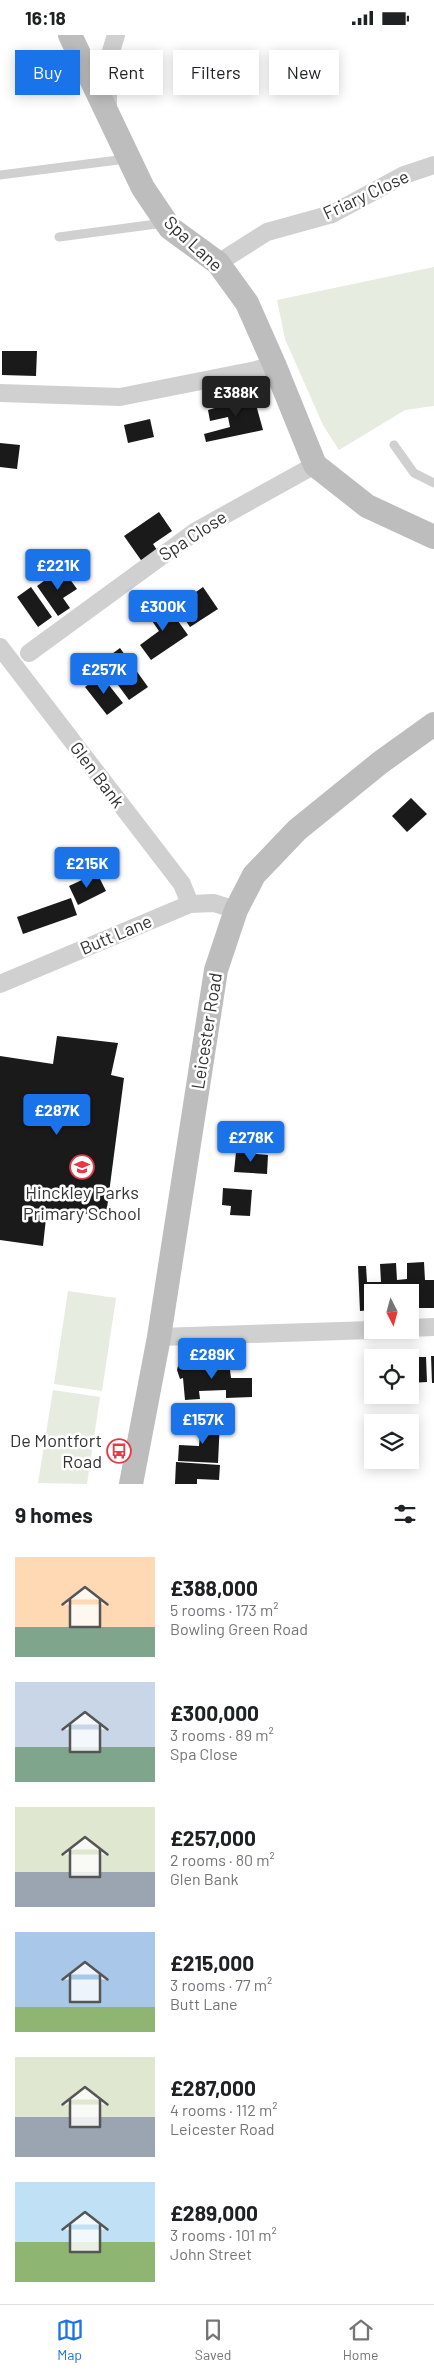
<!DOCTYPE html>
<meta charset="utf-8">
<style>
body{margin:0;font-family:Barlow,sans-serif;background:#f2f2f2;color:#202124;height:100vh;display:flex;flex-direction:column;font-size:19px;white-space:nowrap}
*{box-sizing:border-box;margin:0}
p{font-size:16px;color:#757577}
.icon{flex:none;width:28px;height:28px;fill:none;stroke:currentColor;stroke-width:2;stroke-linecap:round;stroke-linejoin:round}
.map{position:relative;height:1449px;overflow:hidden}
.side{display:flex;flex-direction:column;background:#fff;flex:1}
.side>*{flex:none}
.banner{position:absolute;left:15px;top:15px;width:405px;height:45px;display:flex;gap:10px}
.needle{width:32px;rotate:174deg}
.buttons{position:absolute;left:364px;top:1249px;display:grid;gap:10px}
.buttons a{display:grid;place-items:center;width:55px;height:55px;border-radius:0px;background:#fff;box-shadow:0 2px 12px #0003;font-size:25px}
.price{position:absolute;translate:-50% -42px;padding:0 11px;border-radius:5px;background:#1a73e8;color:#fff;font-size:16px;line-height:32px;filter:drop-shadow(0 1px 2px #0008)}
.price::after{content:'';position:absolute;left:50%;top:30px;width:15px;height:11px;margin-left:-8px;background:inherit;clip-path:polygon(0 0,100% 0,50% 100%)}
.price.on{background:#222;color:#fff}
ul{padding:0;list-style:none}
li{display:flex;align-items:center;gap:15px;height:125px;padding:0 15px}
li span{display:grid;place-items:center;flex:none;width:140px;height:100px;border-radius:0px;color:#555}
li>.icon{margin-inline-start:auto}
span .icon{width:60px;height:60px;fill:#fffc;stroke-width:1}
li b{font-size:21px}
h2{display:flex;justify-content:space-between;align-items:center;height:60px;padding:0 15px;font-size:21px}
.pill{padding:0 18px;border-radius:0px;background:#fff;box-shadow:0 2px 12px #0003;font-size:18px;line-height:45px}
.pill.on{background:#1a73e8;color:#fff}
.status{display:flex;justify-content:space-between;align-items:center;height:35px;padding:0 25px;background:#fff;direction:ltr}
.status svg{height:14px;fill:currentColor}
.menu{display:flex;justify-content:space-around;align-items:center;height:70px;border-top:1px solid #e0e0e0;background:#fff;font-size:14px;color:#757577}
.menu a{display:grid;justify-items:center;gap:2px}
.menu .on{color:#1a73e8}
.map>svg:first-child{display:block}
.green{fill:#e6ecdf}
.building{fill:#1a1a1a}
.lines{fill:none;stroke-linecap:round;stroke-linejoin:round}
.lane{stroke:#d0d0d0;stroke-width:9}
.street{stroke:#d0d0d0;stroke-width:18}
.secondary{stroke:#bdbdbd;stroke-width:24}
.labels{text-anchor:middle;stroke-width:5;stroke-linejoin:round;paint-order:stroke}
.street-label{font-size:18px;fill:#333;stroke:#fff}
.poi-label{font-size:18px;fill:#333;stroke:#fff}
</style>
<div class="status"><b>16:18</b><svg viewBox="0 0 49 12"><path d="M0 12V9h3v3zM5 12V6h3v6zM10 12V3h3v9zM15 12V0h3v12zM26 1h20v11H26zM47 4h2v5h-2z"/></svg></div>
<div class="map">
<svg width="434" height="1449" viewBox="0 0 434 1449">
<rect width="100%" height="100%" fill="#fff"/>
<g class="green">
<polygon points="434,232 434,371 405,375 339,415 323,390 285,304 277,265"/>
<polygon points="68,1256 116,1263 102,1356 54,1349"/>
<polygon points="53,1355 100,1362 87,1449 38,1448"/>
</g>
<g class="building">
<polygon points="2,316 37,316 36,341 2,340"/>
<polygon points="253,359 263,395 206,407 204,399 230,392 228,382 210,386 208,375 228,369 227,365"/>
<polygon points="150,384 154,402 128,408 124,390"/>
<polygon points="0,408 20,410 17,434 0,432"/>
<polygon points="159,477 172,496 153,509 159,518 143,528 124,501"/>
<polygon points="62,533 77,554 63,563 70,573 58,581 37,551"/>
<polygon points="31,552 52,582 38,592 17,562"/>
<polygon points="203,552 218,574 190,592 176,571"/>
<polygon points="165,568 188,600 151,625 140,610 159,596 148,580"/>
<polygon points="120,613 148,652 129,665 101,627"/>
<polygon points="101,640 123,668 107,680 85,652"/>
<polygon points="411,763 427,779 407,797 392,781"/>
<polygon points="97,838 106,856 78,870 69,851"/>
<polygon points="71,863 77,880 23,899 17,882"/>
<polygon points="57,1001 118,1008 111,1040 124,1043 106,1181 47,1174 43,1211 0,1205 0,1021 53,1029"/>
<polygon points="236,1099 252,1100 252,1109 235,1108"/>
<polygon points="236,1117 268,1120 267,1139 234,1137"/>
<polygon points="223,1153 252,1155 250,1181 230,1180 231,1171 222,1170"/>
<polygon points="424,1227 425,1245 434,1245 434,1273 410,1273 410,1258 372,1258 372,1275 360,1276 358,1231 366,1231 367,1247 381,1247 380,1229 396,1228 397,1245 407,1244 407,1228"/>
<polygon points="408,1319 415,1319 415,1322 426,1322 427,1347 410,1348 410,1322 395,1322 395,1320"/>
<polygon points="431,1321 434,1321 434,1348 432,1348"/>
<polygon points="215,1324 216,1328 229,1327 231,1343 252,1343 252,1362 226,1363 226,1355 199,1356 200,1364 185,1365 183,1343 180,1344 177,1335 179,1327"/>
<polygon points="201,1384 220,1385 218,1428 178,1426 179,1410 199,1411"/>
<polygon points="176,1427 220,1430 219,1445 197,1444 197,1449 175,1449"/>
</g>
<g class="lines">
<g class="lane">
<polyline points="0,140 126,124"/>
<polyline points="59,202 164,188"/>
<polyline points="394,410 414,438 434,448"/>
</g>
<g class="street">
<polyline points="108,76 108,26 116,0"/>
<polyline points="218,228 267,197 332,179 404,140 434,130"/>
<polyline points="0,358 120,362 256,335 274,329"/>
<polyline points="0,612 182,849 190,869"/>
<polyline points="29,618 196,496 315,430"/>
<polyline points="0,949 190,869 214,868 236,875"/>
<polyline points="410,1293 434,1292"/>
<polyline points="159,1302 372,1295"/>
</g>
<g class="secondary">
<polyline points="70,0 143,153 170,193 218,228 247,268 274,329 315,430 367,471 434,502"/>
<polyline points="131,1449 159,1302 216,935 236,875 254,840 297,795 381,727 434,689"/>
</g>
</g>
<defs>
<g id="school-ring" transform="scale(1.25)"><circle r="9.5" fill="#fff" stroke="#e63946" stroke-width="1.5"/><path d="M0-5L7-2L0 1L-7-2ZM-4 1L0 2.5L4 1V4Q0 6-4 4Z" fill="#e63946"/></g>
<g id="bus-ring" transform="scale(1.25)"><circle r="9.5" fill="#fff" stroke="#e63946" stroke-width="1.5"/><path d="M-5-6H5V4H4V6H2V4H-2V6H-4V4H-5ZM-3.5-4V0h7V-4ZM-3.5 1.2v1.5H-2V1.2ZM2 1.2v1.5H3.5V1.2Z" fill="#e63946"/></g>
</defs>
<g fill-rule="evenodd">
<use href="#school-ring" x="82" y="1132"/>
<use href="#bus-ring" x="119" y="1416"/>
</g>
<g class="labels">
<g class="street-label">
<text transform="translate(366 160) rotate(-25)" y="6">Friary Close</text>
<text transform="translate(193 209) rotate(43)" y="6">Spa Lane</text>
<text transform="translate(193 501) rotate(-33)" y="6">Spa Close</text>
<text transform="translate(97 740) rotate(53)" y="6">Glen Bank</text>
<text transform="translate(116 900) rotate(-23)" y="6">Butt Lane</text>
<text transform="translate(207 996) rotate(-81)" y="6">Leicester Road</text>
</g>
<g class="poi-label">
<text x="82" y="1164">Hinckley Parks<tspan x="82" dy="21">Primary School</tspan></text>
<text x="102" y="1412" text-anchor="end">De Montfort<tspan x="102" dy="21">Road</tspan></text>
</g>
</g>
</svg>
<div class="buttons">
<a><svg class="needle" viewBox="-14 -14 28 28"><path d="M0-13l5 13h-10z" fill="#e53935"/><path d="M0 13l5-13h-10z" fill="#757577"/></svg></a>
<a><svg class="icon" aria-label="locate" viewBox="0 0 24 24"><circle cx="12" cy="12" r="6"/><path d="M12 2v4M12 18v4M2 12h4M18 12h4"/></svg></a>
<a><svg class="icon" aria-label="layers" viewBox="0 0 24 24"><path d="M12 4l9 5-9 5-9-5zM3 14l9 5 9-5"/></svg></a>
</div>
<b class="price on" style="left:236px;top:383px">£388K</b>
<b class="price" style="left:58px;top:556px">£221K</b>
<b class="price" style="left:163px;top:597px">£300K</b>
<b class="price" style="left:104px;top:660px">£257K</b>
<b class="price" style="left:87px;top:854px">£215K</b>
<b class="price" style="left:57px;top:1101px">£287K</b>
<b class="price" style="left:251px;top:1128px">£278K</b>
<b class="price" style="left:212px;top:1345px">£289K</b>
<b class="price" style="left:203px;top:1410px">£157K</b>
<div class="banner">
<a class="pill on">Buy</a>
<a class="pill">Rent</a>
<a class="pill">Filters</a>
<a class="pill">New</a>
</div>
</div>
<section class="side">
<h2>9 homes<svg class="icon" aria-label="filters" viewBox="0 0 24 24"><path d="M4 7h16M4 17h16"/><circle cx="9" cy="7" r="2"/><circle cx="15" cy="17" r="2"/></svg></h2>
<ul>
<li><span style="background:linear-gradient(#ffd9b3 70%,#7fa58c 0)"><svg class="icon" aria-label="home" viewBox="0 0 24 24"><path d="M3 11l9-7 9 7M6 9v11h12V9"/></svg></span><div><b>£388,000</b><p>5 rooms · 173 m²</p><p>Bowling Green Road</p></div></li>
<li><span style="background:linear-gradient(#c9d6e8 65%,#7fa58c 0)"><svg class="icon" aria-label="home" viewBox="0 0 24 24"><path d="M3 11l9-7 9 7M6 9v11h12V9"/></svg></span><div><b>£300,000</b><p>3 rooms · 89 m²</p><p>Spa Close</p></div></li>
<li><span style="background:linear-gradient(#dfe7d0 65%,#9aa5b1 0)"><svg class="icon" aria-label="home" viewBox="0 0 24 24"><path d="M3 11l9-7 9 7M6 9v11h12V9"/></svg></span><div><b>£257,000</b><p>2 rooms · 80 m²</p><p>Glen Bank</p></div></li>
<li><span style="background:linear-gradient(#a9c7e8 75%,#8fb573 0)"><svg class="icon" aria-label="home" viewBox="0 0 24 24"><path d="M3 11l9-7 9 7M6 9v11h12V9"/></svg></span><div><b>£215,000</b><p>3 rooms · 77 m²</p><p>Butt Lane</p></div></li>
<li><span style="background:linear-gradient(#dfe7d0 60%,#9aa5b1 0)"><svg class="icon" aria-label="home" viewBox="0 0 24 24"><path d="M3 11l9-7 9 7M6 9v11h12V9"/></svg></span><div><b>£287,000</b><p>4 rooms · 112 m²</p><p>Leicester Road</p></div></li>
<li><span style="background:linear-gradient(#bfe0f5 60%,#8fb573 0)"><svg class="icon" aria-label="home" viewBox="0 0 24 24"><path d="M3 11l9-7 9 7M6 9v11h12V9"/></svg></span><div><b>£289,000</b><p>3 rooms · 101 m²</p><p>John Street</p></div></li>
</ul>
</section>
<nav class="menu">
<a class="on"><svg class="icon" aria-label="map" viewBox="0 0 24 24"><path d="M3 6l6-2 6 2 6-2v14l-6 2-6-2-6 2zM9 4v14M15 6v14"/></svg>Map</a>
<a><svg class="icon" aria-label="saved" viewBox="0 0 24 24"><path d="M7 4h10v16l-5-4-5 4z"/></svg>Saved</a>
<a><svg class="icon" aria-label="home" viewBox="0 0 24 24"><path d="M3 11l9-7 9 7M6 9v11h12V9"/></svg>Home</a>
</nav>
